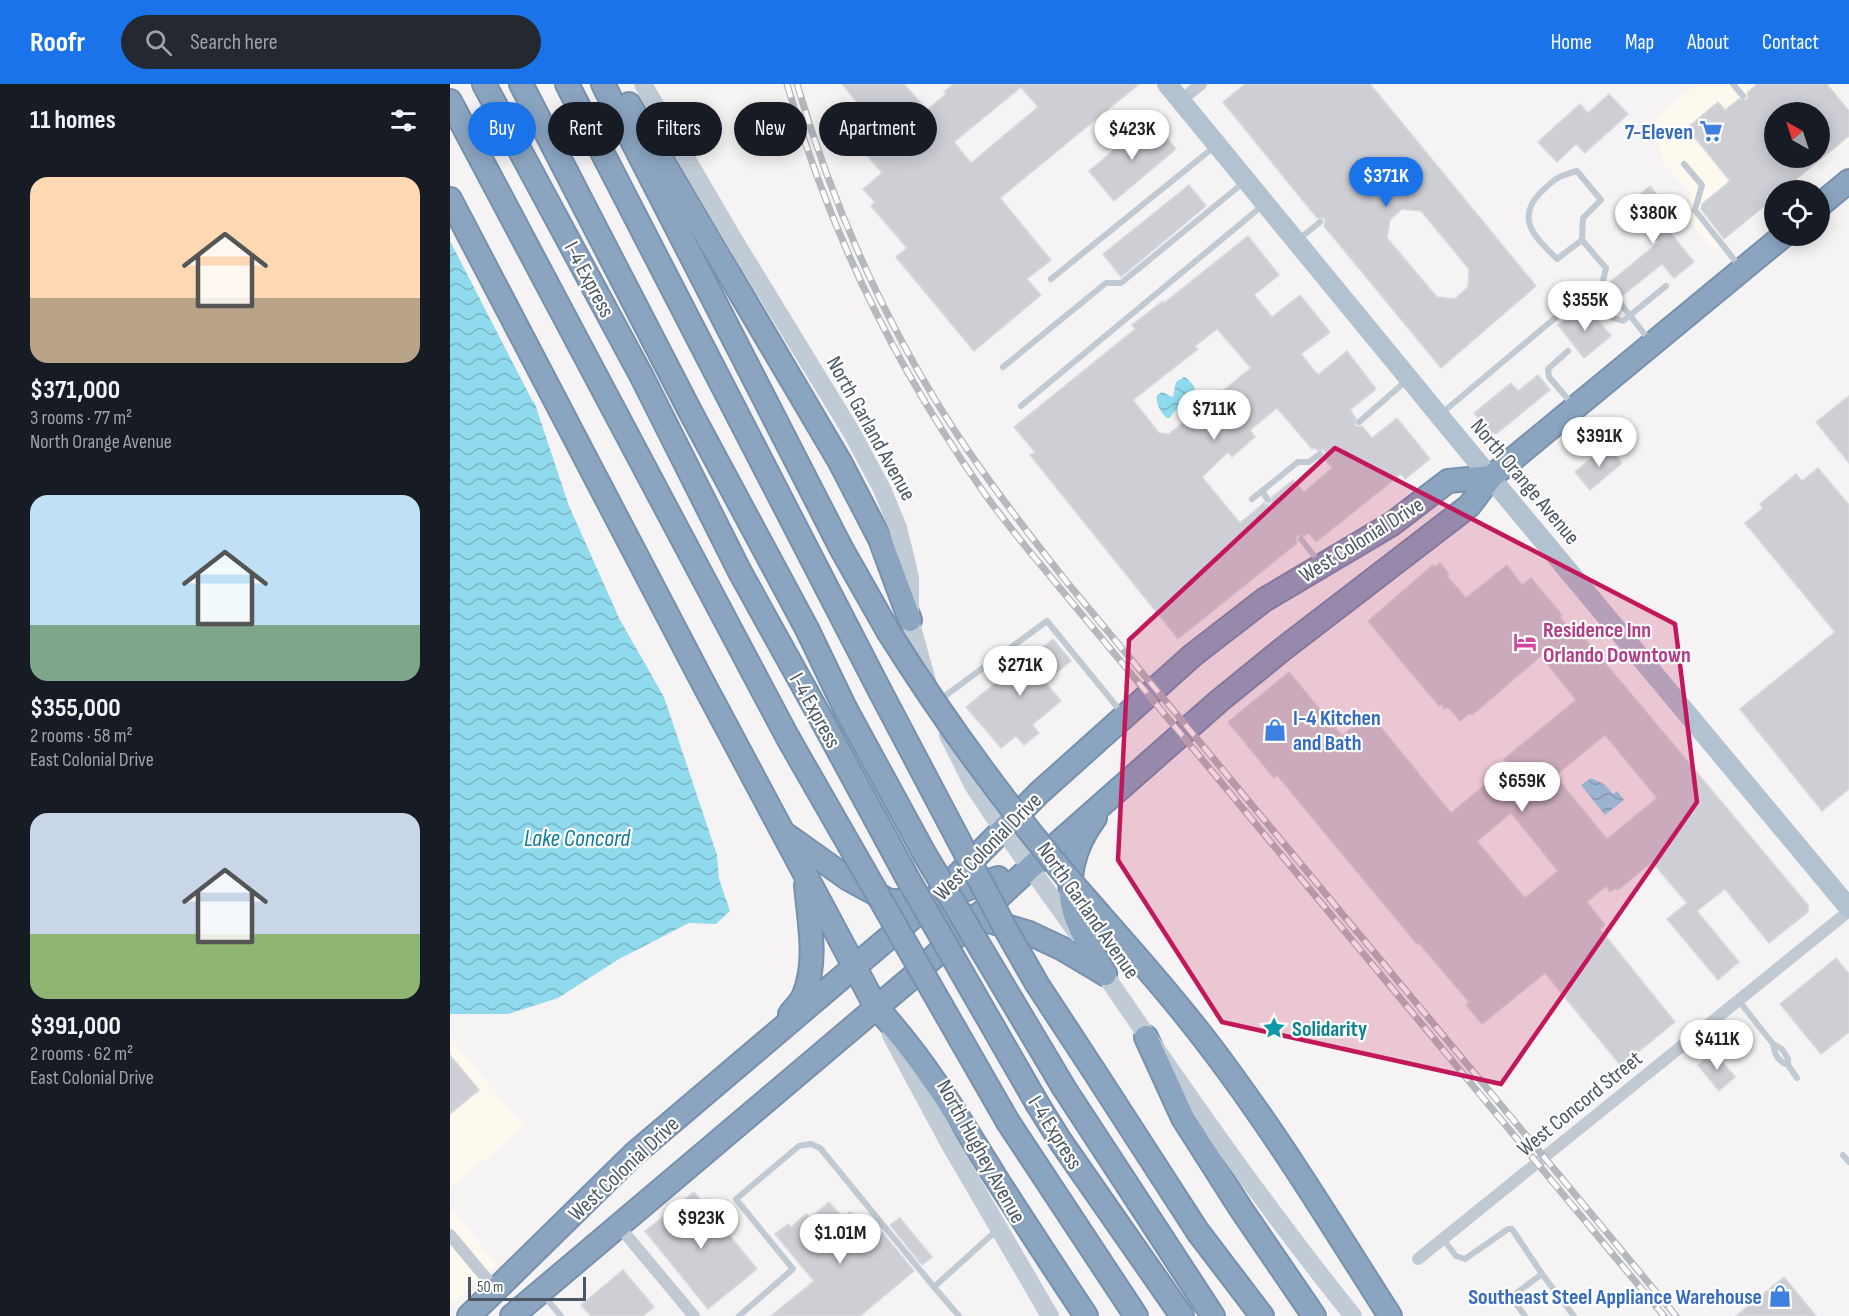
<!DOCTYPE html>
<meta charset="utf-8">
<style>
body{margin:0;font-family:"Sofia Sans Condensed",sans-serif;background:#242831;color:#f1f3f6;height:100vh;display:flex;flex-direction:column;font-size:22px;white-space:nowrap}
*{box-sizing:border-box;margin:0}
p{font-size:20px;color:#9ea1a6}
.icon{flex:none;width:33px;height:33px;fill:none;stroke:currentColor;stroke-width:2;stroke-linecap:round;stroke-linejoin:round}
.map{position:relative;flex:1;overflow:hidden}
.sheet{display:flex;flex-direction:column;background:#171b24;width:450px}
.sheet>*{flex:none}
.banner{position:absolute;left:18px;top:18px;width:570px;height:54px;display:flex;gap:12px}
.needle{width:39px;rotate:321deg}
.controls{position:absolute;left:1314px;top:18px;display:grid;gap:12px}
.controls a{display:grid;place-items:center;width:66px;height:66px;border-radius:50%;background:#171b24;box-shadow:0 3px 15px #0003;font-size:30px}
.scale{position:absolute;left:18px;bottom:15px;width:118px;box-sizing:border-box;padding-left:6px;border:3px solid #4a5661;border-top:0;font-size:16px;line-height:21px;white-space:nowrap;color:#4a5661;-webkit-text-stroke:4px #fff;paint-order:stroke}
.price{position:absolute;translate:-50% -51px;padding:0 14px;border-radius:21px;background:#fff;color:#222;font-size:20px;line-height:39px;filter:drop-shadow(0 2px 3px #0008)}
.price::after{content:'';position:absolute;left:50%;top:36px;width:18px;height:14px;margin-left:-9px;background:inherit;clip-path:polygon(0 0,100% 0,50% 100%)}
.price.selected{background:#1a73e8;color:#fff}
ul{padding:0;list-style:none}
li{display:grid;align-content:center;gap:12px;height:318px;padding:0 30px}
li span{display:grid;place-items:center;height:186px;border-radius:18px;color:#555}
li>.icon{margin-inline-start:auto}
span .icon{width:108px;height:108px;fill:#fffc;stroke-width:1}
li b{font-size:26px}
h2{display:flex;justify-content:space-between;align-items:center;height:72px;padding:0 30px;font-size:26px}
.tag{padding:0 21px;border-radius:27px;background:#171b24;box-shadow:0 3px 15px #0003;font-size:21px;line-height:54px}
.tag.selected{background:#1a73e8;color:#fff}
header{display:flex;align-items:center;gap:36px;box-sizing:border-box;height:84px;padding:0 30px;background:#1a73e8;color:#fff}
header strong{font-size:28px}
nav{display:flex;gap:33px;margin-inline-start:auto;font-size:21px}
.search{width:420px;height:54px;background:#242831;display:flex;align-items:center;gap:15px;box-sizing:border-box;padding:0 21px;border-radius:33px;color:#9ea1a6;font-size:22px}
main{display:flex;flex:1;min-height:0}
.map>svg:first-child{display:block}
.commercial{fill:#fdf9ef;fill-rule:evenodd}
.water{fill:url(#water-waves)}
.pier{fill:#f5f3f3}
.building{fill:#cdcfd5;stroke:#d7d9de;stroke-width:1.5;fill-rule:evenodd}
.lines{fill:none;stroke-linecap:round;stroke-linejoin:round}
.highway-casing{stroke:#7690ad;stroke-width:26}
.lane{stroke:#c1cad2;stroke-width:6}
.street{stroke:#c1cad2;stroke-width:12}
.secondary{stroke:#c1cbd6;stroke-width:18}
.primary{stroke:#b3c2d1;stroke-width:20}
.highway{stroke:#8ba5c1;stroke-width:22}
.rail-casing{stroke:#b5b8bd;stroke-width:7}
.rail{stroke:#fff;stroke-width:4.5;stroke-dasharray:14;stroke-linecap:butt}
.highway-bridge-casing{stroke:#7690ad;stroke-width:26;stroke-linecap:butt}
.highway-bridge{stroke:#8ba5c1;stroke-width:22}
.marked{fill:#c2185b;fill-opacity:0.2;stroke:#c2185b;stroke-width:4.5;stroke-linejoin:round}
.labels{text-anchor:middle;stroke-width:4.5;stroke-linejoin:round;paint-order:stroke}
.shop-label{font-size:22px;font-weight:bold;fill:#366cbe;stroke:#fff;text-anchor:end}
.street-label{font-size:22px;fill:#4a5661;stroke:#fff}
.hotel-label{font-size:22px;font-weight:bold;fill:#b23c85;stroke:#fff;text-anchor:start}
.culture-label{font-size:22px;font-weight:bold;fill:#0d838f;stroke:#fff;text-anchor:start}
.water-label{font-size:24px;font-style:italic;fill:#0c7c9b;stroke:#fff}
</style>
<header>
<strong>Roofr</strong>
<div class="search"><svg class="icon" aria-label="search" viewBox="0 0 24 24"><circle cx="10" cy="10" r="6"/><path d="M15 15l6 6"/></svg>Search here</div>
<nav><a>Home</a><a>Map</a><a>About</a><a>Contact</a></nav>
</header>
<main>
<section class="sheet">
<h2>11 homes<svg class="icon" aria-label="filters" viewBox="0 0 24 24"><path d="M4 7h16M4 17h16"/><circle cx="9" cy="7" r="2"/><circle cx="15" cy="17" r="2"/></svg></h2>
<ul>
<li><span style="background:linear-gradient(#ffd9b3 65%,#b9a48a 0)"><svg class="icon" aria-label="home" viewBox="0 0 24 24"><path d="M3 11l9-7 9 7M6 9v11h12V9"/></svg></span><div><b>$371,000</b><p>3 rooms · 77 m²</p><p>North Orange Avenue</p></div></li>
<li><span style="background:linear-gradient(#bfe0f5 70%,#7fa58c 0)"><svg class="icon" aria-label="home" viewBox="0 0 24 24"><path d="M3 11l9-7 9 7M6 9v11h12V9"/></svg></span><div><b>$355,000</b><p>2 rooms · 58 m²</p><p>East Colonial Drive</p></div></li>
<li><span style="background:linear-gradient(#c9d6e8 65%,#8fb573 0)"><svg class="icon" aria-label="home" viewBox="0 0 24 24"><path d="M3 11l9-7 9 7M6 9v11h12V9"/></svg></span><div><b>$391,000</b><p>2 rooms · 62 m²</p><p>East Colonial Drive</p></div></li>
</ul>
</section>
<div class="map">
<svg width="1399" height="1232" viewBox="0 0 1399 1232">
<defs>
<pattern id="water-waves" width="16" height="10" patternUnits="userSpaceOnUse" patternTransform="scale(1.5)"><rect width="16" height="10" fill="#90daee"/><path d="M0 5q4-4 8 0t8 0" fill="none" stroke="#78b4c4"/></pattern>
</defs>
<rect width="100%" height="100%" fill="#f5f3f3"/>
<g class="commercial">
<path d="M 1248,0 L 1380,0 L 1399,24 L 1399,56 L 1337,106 L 1324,106 L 1324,116 L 1264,166 L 1237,134 L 1242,110 L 1213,79 L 1204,34 ZM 1324,28 L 1370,28 L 1370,74 L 1324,74 Z"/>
<polygon points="0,953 74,1043 0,1104"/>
<polygon points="0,1123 47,1180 0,1221"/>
</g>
<g class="water">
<polygon points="0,124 78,299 119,422 170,536 214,613 267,771 269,795 280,827 266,840 239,839 169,875 108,914 58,930 0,930"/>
<path d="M 734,293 C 745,298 750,312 740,321 C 735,325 730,323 726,326 C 723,328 722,331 720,334 L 717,334 C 711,330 705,318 707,311 L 712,308 L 723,313 L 726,298 Z"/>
<polygon points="1141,694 1154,700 1163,710 1167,707 1174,716 1155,731 1131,701"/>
</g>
<polygon class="pier" points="0,121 16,150 81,298 87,315 83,318 0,157"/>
<g class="building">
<path d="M 392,0 L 454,0 L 477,26 L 496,10 L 494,8 L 503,0 L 689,0 L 550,114 L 601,176 L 577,195 L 591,211 L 524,267 L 446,173 L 457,164 L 421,122 L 425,118 L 413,105 L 432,89 L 395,45 L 415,28 ZM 571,3 L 588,23 L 521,79 L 504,58 Z"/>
<path d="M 795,0 L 920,0 L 1086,202 L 991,284 L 874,142 L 875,138 L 874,134 L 867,134 L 773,18 ZM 952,125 L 971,127 L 1019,185 L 1018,203 L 1005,215 L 987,213 L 937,154 L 940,136 Z"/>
<path d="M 1307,0 L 1377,0 L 1399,27 L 1399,52 L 1333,106 L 1324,106 L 1324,112 L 1317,112 L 1317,120 L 1274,155 L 1251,125 L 1252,120 L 1280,97 L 1237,44 L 1268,18 L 1275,26 L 1289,15 L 1296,16 L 1298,13 L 1297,9 ZM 1324,28 L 1370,28 L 1370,74 L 1324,74 Z"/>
<polygon points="1159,10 1178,30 1135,69 1126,60 1107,78 1088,58 1130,20 1138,29"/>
<polygon points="704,39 726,65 664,117 639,87 686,47 690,51"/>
<polygon points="739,101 756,122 671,193 653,170"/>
<polygon points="1200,102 1219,126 1209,135 1244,178 1224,194 1212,180 1172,212 1160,198 1209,158 1178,120"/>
<path d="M 798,152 L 829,191 L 804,211 L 822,233 L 850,211 L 880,248 L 851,270 L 868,291 L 897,267 L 926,305 L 900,326 L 906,334 L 905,341 L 908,343 L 912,342 L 922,354 L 947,334 L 980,375 L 955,395 L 951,390 L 866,458 L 859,449 L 855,452 L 848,451 L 846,454 L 847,459 L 728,555 L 580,371 L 585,368 L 564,343 L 685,245 L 682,241 L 713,217 L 714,219 ZM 767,245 L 801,284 L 719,350 L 709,349 L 683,316 L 748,265 L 745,262 ZM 827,324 L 862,365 L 864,363 L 867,366 L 874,366 L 875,370 L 874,374 L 882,384 L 854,408 L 843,396 L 822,413 L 821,420 L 818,421 L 814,419 L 790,439 L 752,393 L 778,368 L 782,373 L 805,353 L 800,346 Z"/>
<polygon points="1139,226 1161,252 1134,274 1108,241 1123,229 1129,234"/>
<polygon points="1088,291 1100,306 1046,350 1041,349 1024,329 1061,299 1068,307"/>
<polygon points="1399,312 1399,379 1366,338"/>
<polygon points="1157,361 1172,379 1140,406 1125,388"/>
<polygon points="1368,384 1399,421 1399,705 1372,727 1290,625 1385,548 1295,439 1313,424 1310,420 1346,390 1352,397"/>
<path d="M 990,479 L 999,490 L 997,492 L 1016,514 L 1057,481 L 1072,501 L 1081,494 L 1112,531 L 1110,533 L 1126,552 L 1130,549 L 1358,821 L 1358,828 L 1319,859 L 1275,805 L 1247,827 L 1289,878 L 1268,896 L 1217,835 L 1237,819 L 1202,778 L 1168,806 L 1166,804 L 1160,808 L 1156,802 L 1137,818 L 1155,841 L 1150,845 L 1225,938 L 1171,982 L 1095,889 L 1032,940 L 1016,921 L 1019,918 L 969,859 L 967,860 L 827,691 L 824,694 L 778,638 L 839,588 L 892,652 L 919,629 L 1001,729 L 1043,694 L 1041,691 L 1057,678 L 1054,675 L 1126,616 L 1091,572 L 1022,631 L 1020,629 L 1010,637 L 998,623 L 995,625 L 991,620 L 989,622 L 918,537 L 983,481 L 985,483 ZM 1155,651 L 1207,714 L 1157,755 L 1105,692 ZM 1061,729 L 1108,787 L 1075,814 L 1027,757 Z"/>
<polygon points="603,555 621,577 595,598 611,617 582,641 589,649 574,661 566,652 551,664 516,623 576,574 577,576"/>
<polygon points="1386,874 1399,890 1399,948 1371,970 1330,920"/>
<polygon points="1264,968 1285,993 1269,1007 1248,981"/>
<polygon points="0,971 29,1006 0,1030"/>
<polygon points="244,1108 307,1185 258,1225 195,1147"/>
<polygon points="379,1118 393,1134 400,1128 423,1156 432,1148 464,1187 410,1232 321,1232 364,1197 325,1150 338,1140 341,1143 356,1130 360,1134"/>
<polygon points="450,1134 482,1173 472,1181 440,1141"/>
<polygon points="173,1186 204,1223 193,1232 141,1232 131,1221"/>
<polygon points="1334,1193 1366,1232 1286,1232"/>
</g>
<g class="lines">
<g class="highway-casing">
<g id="highway">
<polyline points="34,0 191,291 290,488 372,636"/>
<polyline points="71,0 241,329 357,545 395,624"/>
<polyline points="117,0 430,607"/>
<polyline points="153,0 391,464 438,547"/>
<polyline points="0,17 338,654"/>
<polyline points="179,20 390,378 430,455 460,536"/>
<path d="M 0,115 L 251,595 L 426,923 C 473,974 508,1032 544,1091 C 574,1138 605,1185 636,1232"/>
<polyline points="1370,121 1399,97"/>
<path d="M 645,734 C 624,762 614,797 625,831 C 632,851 645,871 655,890"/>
<polyline points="338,752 397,794 439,817 482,817 548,794"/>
<polyline points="468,830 526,833 579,849 613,865 655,890"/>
<path d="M 650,831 C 694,881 738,931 777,985 C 836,1065 887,1149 940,1232"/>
<path d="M 340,930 C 345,924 351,918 354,911 C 368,877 359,837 356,801"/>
<polyline points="696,953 733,1034 791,1125 864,1232"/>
<polyline points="644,987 748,1148 812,1232"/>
<polyline points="614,1004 763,1232"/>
<polyline points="588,1021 611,1058 732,1232"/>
<polyline points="558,1038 686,1232"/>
<polyline points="19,1232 184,1070 482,817 589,709 743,571 814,516 942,440 998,397 1041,393"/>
<polyline points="62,1232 459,896 581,783 769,617 833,565 1019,422 1041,393 1333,152"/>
</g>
</g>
<g class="lane">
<polyline points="1283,0 1293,12"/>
<polyline points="1234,80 1252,101 1245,126 1290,183"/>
<polyline points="1321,116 1324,120"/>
<polyline points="849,155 870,138"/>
<path d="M 1132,156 L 1133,134 L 1151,116 L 1127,87 C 1108,92 1106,94 1091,108 C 1064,135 1086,154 1107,175 L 1132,156 L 1156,184 L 1153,197 L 1200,257"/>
<polyline points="601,195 764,63"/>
<polyline points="1118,267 1098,285 1099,293 1123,321"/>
<polyline points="553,283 656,199 671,199 793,99"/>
<polyline points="571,322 812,122"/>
<polyline points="992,329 1111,229 1138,216 1148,216 1163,234 1173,237 1216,202"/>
<polyline points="909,338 956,297"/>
<polyline points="812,407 818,416"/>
<polyline points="802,415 848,378 859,378 870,370"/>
<polyline points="851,455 869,478"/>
<polyline points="488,617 597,537 672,629"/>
<polyline points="1289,917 1323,960 1332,965 1338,975 1338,981 1347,994"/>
<path d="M 1323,960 C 1324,970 1329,978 1338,981"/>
<polyline points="1393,1071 1399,1078"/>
<polyline points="993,1155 1006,1172 1015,1175 1058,1145 1062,1145 1092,1190"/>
<polyline points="94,1212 111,1232"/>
<polyline points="289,1232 343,1185 286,1115 349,1062 361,1060 370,1064 484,1203"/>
<polyline points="509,1232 484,1203 547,1146"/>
<polyline points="1075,1232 1061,1213 1092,1190 1124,1232"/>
</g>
<g class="street">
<polyline points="730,17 751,0"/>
<polyline points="168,1141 244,1232"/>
<polyline points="0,1151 46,1206"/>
<polyline points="968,1175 1399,827"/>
</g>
<g class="secondary">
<polyline points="193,0 284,156 402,349 432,405 448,444 457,480 460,495 460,536 479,604"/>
<polyline points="498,651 523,701 542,730 627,849"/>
<path d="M 647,879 C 729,999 812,1119 903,1232"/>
<polyline points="441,951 499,1059 600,1232"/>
</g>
<polyline class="primary" points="717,0 1011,358 1399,824"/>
<use href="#highway" class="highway"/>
<g class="rail-casing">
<g id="rail">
<path d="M 337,0 C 378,144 444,280 530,403 C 554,438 582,470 609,503 L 1214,1232"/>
<path d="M 347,0 C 383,122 435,240 505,347 C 539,399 577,448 616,497 L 1226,1232"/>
</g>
</g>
<use href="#rail" class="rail"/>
<g class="highway-bridge-casing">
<g id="highway-bridge">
<path d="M 438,547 C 502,649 570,741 650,831"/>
<polyline points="430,607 555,844 587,900 644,987"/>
<polyline points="395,624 474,769 614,1004"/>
<polyline points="372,636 458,795 588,1021"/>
<polyline points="338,654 558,1038"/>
</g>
</g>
<use href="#highway-bridge" class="highway-bridge"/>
</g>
<path class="marked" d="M 885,364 L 1225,540 L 1247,718 L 1051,1000 L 772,938 L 668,776 L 679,556 Z"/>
<defs>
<g id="supermarket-bare" transform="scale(1.8)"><path d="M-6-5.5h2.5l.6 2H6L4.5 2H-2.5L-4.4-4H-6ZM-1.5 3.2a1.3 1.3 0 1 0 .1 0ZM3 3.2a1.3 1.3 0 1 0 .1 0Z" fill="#3f7fe0" stroke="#fff" stroke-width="2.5" paint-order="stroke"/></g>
<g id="hotel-bare" transform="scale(1.8)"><path d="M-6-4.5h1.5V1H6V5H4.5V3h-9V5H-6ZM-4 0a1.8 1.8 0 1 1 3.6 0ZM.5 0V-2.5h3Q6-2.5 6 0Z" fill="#d1479c" stroke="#fff" stroke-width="2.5" paint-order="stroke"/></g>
<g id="shop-bare" transform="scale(1.8)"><path d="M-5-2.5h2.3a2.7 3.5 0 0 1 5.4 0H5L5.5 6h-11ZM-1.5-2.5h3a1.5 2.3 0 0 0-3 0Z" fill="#3f7fe0" stroke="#fff" stroke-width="2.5" paint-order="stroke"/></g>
<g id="sight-bare" transform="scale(1.8)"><path d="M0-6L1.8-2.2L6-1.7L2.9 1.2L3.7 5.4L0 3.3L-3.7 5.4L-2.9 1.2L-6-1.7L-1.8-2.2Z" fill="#0f9aa8" stroke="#fff" stroke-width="2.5" paint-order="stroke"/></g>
</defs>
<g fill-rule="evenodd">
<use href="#supermarket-bare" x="1261" y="47"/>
<use href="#hotel-bare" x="1075" y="558"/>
<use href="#shop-bare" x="825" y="646"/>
<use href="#sight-bare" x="824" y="944"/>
<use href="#shop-bare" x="1330" y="1212"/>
</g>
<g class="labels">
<g class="shop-label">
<text x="1243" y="55">7-Eleven</text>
<text x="843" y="641" text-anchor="start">I-4 Kitchen<tspan x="843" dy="25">and Bath</tspan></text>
<text x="1312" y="1220">Southeast Steel Appliance Warehouse</text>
</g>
<g class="street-label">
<text transform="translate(140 195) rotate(62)" y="8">I-4 Express</text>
<text transform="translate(422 344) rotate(61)" y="8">North Garland Avenue</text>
<text transform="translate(1076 397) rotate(50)" y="8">North Orange Avenue</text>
<text transform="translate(911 455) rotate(-32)" y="8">West Colonial Drive</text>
<text transform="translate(366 626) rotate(61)" y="8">I-4 Express</text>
<text transform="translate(537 762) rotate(-45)" y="8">West Colonial Drive</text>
<text transform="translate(639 826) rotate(55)" y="8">North Garland Avenue</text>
<text transform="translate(1129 1019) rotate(-39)" y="8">West Concord Street</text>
<text transform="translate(606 1048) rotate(58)" y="8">I-4 Express</text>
<text transform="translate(532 1067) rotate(61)" y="8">North Hughey Avenue</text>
<text transform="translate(173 1084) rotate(-43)" y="8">West Colonial Drive</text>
</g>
<g class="hotel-label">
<text x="1093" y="553">Residence Inn<tspan x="1093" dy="25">Orlando Downtown</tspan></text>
</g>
<g class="culture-label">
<text x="842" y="952">Solidarity</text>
</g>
<g class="water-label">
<text x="127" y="762">Lake Concord</text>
</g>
</g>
</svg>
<div class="controls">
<a><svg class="needle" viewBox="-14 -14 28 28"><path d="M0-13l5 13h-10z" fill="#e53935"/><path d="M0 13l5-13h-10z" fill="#9ea1a6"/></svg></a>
<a><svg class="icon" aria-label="locate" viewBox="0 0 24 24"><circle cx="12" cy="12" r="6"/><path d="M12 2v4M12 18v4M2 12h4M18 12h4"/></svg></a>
</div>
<div class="scale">50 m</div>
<b class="price" style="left:682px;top:77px">$423K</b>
<b class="price selected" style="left:936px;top:124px">$371K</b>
<b class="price" style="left:1203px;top:161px">$380K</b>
<b class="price" style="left:1135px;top:248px">$355K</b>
<b class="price" style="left:764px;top:357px">$711K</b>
<b class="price" style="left:1149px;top:384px">$391K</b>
<b class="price" style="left:570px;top:613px">$271K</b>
<b class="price" style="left:1072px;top:729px">$659K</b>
<b class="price" style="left:1267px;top:987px">$411K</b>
<b class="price" style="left:251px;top:1166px">$923K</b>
<b class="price" style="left:390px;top:1181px">$1.01M</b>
<div class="banner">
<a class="tag selected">Buy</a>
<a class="tag">Rent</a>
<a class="tag">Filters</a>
<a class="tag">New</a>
<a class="tag">Apartment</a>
</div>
</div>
</main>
